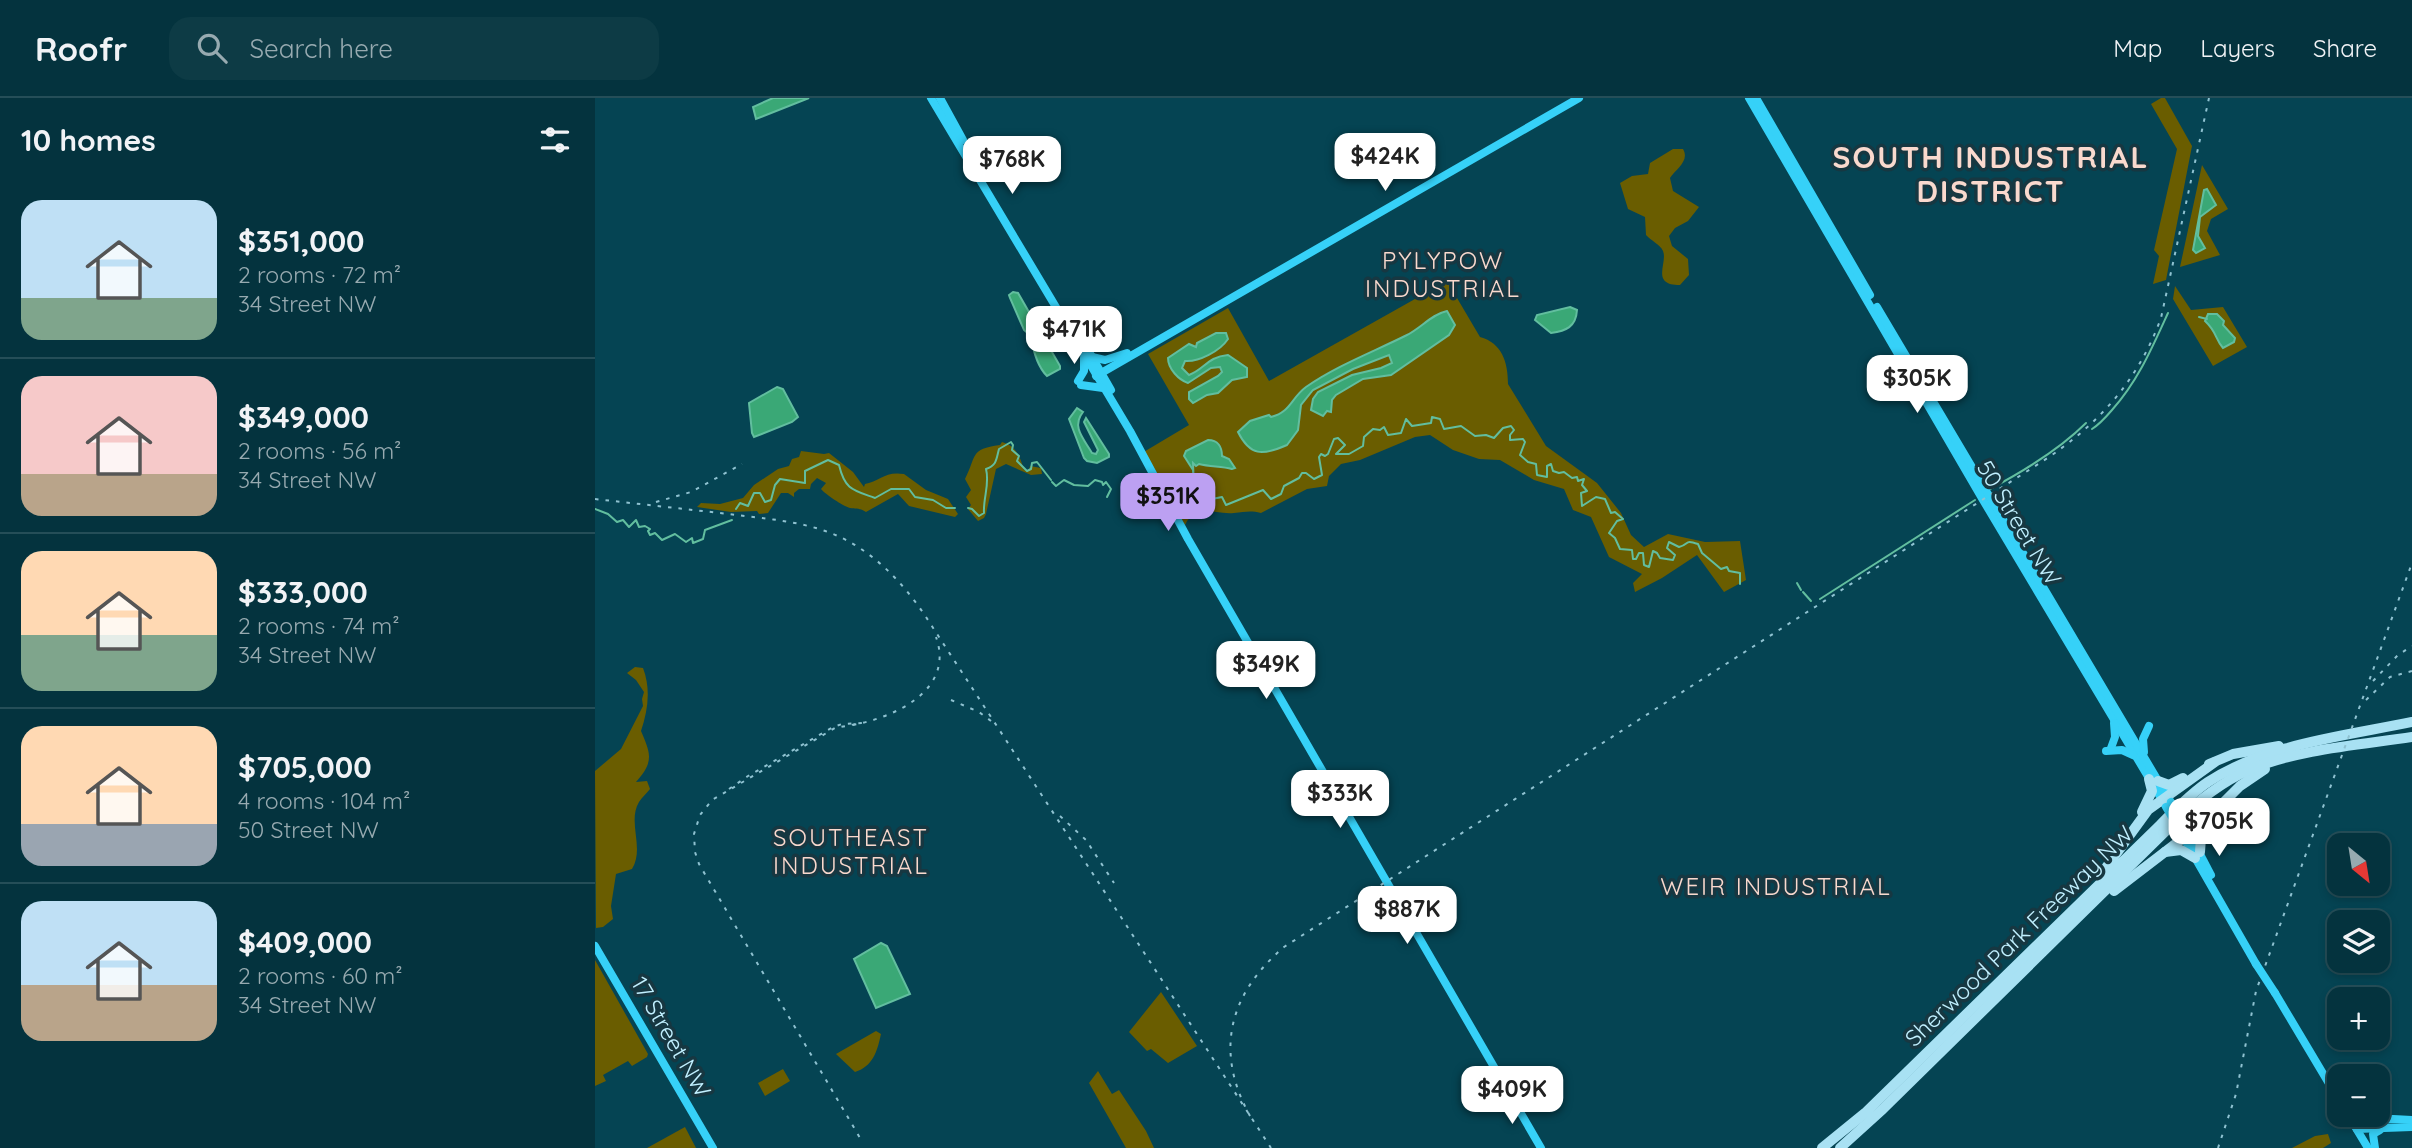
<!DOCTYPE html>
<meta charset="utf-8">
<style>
body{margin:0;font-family:Quicksand,sans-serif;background:#0d3b45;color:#f1f3f6;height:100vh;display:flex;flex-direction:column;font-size:26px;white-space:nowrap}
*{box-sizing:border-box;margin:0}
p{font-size:23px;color:#97aab0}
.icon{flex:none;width:38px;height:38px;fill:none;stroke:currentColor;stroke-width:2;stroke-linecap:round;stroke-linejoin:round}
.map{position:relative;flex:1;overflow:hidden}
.side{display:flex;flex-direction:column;background:#04333e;width:595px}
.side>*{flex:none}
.needle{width:46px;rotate:150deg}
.fabs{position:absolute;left:1732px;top:735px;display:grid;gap:14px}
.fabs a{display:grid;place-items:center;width:63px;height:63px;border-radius:14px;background:#04333e;box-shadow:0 4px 10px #0003,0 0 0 2px #254e58;font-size:35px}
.price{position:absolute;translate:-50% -60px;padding:0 16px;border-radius:14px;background:#fff;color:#222;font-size:23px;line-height:46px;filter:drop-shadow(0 2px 4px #0008)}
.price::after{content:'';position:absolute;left:50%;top:42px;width:21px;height:16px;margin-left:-10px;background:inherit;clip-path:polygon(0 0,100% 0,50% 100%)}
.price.active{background:#bca0f2;color:#111}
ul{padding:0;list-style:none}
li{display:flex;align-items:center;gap:21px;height:175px;padding:0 21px}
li+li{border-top:2px solid #254e58}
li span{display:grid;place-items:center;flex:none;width:196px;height:140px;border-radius:21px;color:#555}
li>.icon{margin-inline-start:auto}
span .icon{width:84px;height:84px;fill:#fffc;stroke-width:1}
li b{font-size:30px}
h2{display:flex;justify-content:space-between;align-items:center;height:84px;padding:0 21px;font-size:30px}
header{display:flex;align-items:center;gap:42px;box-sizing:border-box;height:98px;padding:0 35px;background:#04333e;border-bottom:2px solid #254e58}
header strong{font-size:33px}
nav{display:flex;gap:38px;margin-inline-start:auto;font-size:24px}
.search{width:490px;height:63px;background:#0d3b45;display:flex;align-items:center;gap:18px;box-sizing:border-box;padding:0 24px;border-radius:21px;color:#97aab0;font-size:26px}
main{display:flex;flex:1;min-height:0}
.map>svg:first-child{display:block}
.green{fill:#6a5d00}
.water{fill:#3aa876;stroke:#62be9f;stroke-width:2}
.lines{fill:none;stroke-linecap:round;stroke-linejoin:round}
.stream{stroke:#62be9f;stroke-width:2}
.major{stroke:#36d1f8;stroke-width:8}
.highway{stroke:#a8e1f3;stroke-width:10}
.rail{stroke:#8fc2d1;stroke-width:2;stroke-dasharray:3.5 7;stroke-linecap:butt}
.major-bridge{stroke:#36d1f8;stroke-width:8}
.labels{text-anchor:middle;stroke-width:7;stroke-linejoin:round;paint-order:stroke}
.street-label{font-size:23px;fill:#c1f0ff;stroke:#173741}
.neighbourhood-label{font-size:24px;letter-spacing:2px;fill:#fad9ce;stroke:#173741}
.district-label{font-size:30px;font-weight:bold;letter-spacing:2px;fill:#fad9ce;stroke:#173741}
</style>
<header>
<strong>Roofr</strong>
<div class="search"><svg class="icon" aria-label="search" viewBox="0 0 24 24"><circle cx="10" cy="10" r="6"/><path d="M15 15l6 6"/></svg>Search here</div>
<nav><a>Map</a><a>Layers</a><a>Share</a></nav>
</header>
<main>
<section class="side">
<h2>10 homes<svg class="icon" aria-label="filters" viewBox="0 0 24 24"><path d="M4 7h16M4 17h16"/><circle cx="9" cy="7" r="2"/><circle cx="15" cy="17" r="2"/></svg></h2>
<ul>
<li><span style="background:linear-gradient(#bfe0f5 70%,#7fa58c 0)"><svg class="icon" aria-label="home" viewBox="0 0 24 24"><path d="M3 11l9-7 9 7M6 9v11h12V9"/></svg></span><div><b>$351,000</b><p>2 rooms · 72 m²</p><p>34 Street NW</p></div></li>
<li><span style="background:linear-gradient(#f6c9c9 70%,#b9a48a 0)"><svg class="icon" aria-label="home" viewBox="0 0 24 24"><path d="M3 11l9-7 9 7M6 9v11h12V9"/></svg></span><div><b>$349,000</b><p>2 rooms · 56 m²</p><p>34 Street NW</p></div></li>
<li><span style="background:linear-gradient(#ffd9b3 60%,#7fa58c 0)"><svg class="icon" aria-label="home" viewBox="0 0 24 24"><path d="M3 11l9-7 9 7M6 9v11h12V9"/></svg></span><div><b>$333,000</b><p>2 rooms · 74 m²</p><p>34 Street NW</p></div></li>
<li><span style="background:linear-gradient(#ffd9b3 70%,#9aa5b1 0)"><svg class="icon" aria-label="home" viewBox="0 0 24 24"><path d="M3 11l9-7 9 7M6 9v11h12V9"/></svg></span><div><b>$705,000</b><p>4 rooms · 104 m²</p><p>50 Street NW</p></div></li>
<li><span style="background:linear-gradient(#bfe0f5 60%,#b9a48a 0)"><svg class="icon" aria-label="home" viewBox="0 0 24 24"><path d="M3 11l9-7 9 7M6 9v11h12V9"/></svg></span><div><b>$409,000</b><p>2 rooms · 60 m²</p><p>34 Street NW</p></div></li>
</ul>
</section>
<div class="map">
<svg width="1817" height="1050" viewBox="0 0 1817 1050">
<rect width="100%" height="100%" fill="#054453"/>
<g class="green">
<polygon points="1566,0 1570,0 1597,48 1571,182 1558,186 1564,158 1559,152 1582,51 1556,6"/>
<path d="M 1078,51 L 1088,51 C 1095,63 1081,71 1075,80 L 1078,93 L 1104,109 L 1093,123 L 1080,130 L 1074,138 L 1077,148 L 1093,161 L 1094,177 L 1085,187 C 1055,187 1073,165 1068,153 C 1065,146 1056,143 1051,137 L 1050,119 L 1033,111 L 1025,85 L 1037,78 L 1053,76 L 1055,65 Z"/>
<polygon points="1607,67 1633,111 1616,121 1612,133 1625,157 1585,169"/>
<path d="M 852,183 L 885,239 C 907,245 913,264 913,286 L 951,348 L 1002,385 L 1026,415 L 1036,437 L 1049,449 L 1073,436 L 1110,444 L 1145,443 L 1151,482 L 1129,494 L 1102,457 L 1067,480 L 1040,494 L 1038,485 L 1047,476 L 1014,459 L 996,419 L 978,412 L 969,391 L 939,382 L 905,362 L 884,361 L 858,352 L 835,337 L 820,339 L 765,362 L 746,366 L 734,378 L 732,388 L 712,391 L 666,415 C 655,412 650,414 639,415 C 618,417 602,403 590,427 L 547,355 L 594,327 L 553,256 L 633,210 L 674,283 Z"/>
<polygon points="1580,188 1596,212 1628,209 1652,249 1618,268 1578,201"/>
<path d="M 407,344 C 421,348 425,358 429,372 L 434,372 L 435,368 L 446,370 L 447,376 L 436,377 L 411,366 L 401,371 L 391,416 L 389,420 L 383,423 L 373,411 L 376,407 L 371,399 L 376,392 L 370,381 C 382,358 374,351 405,347 Z"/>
<path d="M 206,353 L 229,356 L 234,355 L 258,374 L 269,389 L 270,386 C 286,383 289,373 309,376 L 331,392 L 353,401 L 363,416 L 360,419 L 314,408 L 303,396 L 271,414 C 265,410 262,411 255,410 C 248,408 230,396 226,391 L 231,385 L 222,380 L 216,386 L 215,391 L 204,391 L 199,395 L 199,399 L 193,395 L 186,395 L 173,415 L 164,416 L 162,413 L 136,414 L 102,409 L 106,405 L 125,406 L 148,400 L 159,387 L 183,371 L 194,368 L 197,361 L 204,359 Z"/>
<path d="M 40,569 L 48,570 C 56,591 53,612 46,633 C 56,656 59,664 41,684 L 52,683 L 55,691 C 52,695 47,699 44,704 C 32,724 50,750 37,771 L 21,776 L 16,808 L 18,821 L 8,829 L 1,830 L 0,673 L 26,651 L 48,608 L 47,601 L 49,594 L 41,582 L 32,575 Z"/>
<polygon points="0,862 53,956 52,959 37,968 33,963 8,977 11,983 0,988"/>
<polygon points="566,894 602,948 573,965 556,951 552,953 534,934"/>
<path d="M 281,933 L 286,936 C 282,954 278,968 260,974 L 241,956 Z"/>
<polygon points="188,971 195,983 170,998 163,985"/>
<polygon points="503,973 517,996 524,992 551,1033 559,1050 531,1050 494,985"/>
<polygon points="90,1029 101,1050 52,1050"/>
<polygon points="1733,1036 1736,1045 1728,1050 1697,1050 1720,1038"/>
</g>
<g class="water">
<polygon points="178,0 214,0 161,21 158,9"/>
<polygon points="1612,91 1621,107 1605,119 1603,138 1610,150 1601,155 1598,152 1609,92"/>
<path d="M 418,194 L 423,195 L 465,268 L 465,271 L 452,278 C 442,268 438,252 436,238 L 429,232 L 415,200 L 414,197 Z"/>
<path d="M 975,209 L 982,212 C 981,229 971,233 956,235 L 940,222 L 942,217 Z"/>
<path d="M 852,213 L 860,227 L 854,237 L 796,277 L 768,281 L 741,297 L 737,302 L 736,314 L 732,313 L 728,318 L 716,312 L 718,301 L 723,294 L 757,277 L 786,270 L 797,265 L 794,257 L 758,271 L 718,292 L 706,307 L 703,332 L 692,347 C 667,358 655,358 643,334 L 655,323 L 674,317 L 676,319 C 696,314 696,300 711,289 C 743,267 778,254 812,237 C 826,230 837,216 852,213 Z"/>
<path d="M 1613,216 L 1622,216 L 1629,223 L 1628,227 L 1640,240 L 1639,244 L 1628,250 C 1620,241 1622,234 1610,223 Z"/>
<path d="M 621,235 L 631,235 L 633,241 C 625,253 604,264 590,263 L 587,270 L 594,277 C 610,271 612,259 633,257 L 652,270 L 652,279 L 637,282 L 623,295 L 612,297 L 598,305 L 594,301 L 594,294 L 623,278 L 627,274 L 625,269 L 616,270 L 593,285 C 584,282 573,271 573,260 L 594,246 L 601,249 L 602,245 Z"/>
<polygon points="182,289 188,291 203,319 197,324 159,339 157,335 154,305"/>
<path d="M 482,310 L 488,314 C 476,329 489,341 497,355 L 501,356 L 503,352 L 489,324 L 491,320 L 514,356 L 514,359 L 502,365 L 492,363 L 489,360 L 474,321 Z"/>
<path d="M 613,342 C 623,342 627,349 627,358 L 634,361 L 640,370 L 637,371 C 626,368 616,369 604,366 L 601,368 L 598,365 L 599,389 L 598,372 L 589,358 L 591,353 Z"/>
<polygon points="286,845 292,848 315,896 281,910 259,861"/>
</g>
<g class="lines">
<g class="stream">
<polyline points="1604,219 1612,221"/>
<path d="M 1497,331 C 1505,326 1511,319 1517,312 C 1543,283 1557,250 1573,215"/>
<polyline points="457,384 461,388 469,382 479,387 493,388 500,382 507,384 508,387 511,384 516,391 512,399"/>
<path d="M 1395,391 C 1427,374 1465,351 1491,325"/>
<polyline points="530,396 541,395 546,399 551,397 553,401 560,401"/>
<path d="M 576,403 L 582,400 L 584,413 L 592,413 L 595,409 L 601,406 L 599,392 L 602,385 L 609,388 L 609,394 L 617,401 L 627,399 L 631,407 L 668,392 L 676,401 L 686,396 L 689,388 L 704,380 L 707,375 L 711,375 L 719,381 L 727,377 L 724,359 L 726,356 L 730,358 L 733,356 L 739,341 L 743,340 L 750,347 L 741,356 L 754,356 L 768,348 L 769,339 L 778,331 L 785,332 L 789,329 L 793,337 L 806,335 L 811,321 L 817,328 L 836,325 L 837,319 L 845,321 L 849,331 L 866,328 L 880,338 L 891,337 L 899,340 L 908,330 L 916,328 L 919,332 L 915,337 L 915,342 L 928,341 L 930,344 L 925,357 L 933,364 L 941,366 L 942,377 L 952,379 L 952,368 L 956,366 L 958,373 L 964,375 L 969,374 L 977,380 L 982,379 L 983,383 L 989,381 L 987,387 L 992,393 L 986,395 L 987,408 L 1001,399 L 1010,401 L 1016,415 L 1020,414 L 1028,421 L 1022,423 L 1014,435 L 1020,440 L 1025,451 L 1037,452 L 1038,461 L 1041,461 L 1044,455 L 1048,455 L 1049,467 L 1054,469 L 1058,453 L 1062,455 L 1065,460 L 1078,462 L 1080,457 L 1072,450 L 1074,444 L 1084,449 C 1095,446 1089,441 1103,446 L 1107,455 L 1126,471 L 1132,469 L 1134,473 L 1145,475 L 1145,486"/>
<polyline points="564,404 569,407"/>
<path d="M 373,410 L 377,411 L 384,418 L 389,415 C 388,400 395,386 391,371 C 402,367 401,362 404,351 L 416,344 L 418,347 L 417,352 L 424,358 L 422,363 L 432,373 L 436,371 L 437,365 L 442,364 L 456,382"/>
<polyline points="0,411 13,416 22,424 28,422 34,429 41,422 44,429 50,428 55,431 53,433 55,437 60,435 67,442 80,436 91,444 97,440 98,445 108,441 110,432 137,422"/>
<path d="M 141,411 L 145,405 L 153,408 L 159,395 L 165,395 L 170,404 L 176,402 L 180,387 L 185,381 L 210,385 L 210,373 L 233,362 L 244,367 C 250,392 258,392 280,400 L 296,391 L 314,391 L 320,399 L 338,402 L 351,410 L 360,410"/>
<polyline points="1202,485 1206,492"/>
<polyline points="1208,494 1216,503"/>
<polyline points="1225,501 1380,402"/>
</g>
<g class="major">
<polyline points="336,0 535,333 593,441 946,1050"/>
<polyline points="345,0 368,42"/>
<polyline points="1154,0 1388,402 1570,707"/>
<polyline points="1161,0 1275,197"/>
<polyline points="1282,209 1575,703"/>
<polyline points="493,252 516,292"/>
<polyline points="497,259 510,262 532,255"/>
<polyline points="501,278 984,0"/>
<polyline points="483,283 489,273 489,260"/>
<polyline points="486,287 508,290"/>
<polyline points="1516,650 1520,639 1519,625"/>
<polyline points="1511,653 1527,652 1538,657"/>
<polyline points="1549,654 1548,641 1554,628"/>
<polyline points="1593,733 1616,777"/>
<polyline points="1587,737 1661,866"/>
<polyline points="0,848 118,1050"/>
<polyline points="1680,895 1745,1004"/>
<polyline points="1753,1017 1773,1050"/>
<polyline points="1757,1024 1798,1021 1817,1022"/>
<polyline points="1762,1031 1817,1029"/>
<polyline points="1780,1050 1778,1036 1785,1032"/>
</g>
<g class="highway">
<polyline points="1614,666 1638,656 1684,648"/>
<polyline points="1563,683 1574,687 1588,680"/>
<polyline points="1547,714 1557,693 1554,681"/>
<polyline points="1570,754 1586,752 1600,760"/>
<polyline points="1605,754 1606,740 1616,723"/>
<polyline points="1505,778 1553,712 1620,664"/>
<polyline points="1519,793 1609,724 1645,688 1670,671"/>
<path d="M 1227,1050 L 1270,1015 L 1565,727 C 1580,712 1595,696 1613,684 C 1671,646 1750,638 1817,624"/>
<path d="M 1245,1050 L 1288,1011 L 1576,728 C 1599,706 1624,685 1654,672 C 1704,651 1764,647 1817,639"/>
</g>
<g class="rail">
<path d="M 0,401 C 45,406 89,411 134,416 C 171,421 211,423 245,439 C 281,456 309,486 331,519 L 676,1050"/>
<polyline points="61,404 96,394 147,366"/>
<polyline points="1778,583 1803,557 1817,548"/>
<polyline points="356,602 384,614 396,623"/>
<polyline points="1771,602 1795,579 1817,573"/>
<path d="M 258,627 C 300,619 360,592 341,539"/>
<polyline points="134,691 153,678 238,629 247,626 267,625 240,630 117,702 105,717 99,736 100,754 104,766 268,1045"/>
<polyline points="465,718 491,742 519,785"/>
<path d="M 655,1018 C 619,953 634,896 689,849 L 1448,363 C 1503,327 1543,283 1566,220 L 1614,0"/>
<polyline points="1623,1050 1641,996 1661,893 1817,465"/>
</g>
<g class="major-bridge">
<polyline points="1576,704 1589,727"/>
<polyline points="1571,709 1584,731"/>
<polyline points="1661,866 1680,895"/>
</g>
</g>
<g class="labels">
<g class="street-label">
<text transform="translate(1424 425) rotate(59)" y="8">50 Street NW</text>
<text transform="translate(1424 838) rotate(-44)" y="8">Sherwood Park Freeway NW</text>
<text transform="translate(76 939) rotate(60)" y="8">17 Street NW</text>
</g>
<g class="neighbourhood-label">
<text x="848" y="171">PYLYPOW<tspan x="848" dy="28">INDUSTRIAL</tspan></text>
<text x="256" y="748">SOUTHEAST<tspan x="256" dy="28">INDUSTRIAL</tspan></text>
<text x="1181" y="797">WEIR INDUSTRIAL</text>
</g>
<g class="district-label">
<text x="1396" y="70">SOUTH INDUSTRIAL<tspan x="1396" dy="34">DISTRICT</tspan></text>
</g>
</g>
</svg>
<div class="fabs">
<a><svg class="needle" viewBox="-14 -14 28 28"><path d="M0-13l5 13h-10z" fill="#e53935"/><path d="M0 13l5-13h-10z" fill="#97aab0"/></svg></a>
<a><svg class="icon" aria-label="layers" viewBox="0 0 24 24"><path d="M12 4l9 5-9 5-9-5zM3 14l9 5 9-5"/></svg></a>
<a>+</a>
<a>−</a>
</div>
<b class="price" style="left:790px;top:95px">$424K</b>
<b class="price" style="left:417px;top:98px">$768K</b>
<b class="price" style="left:479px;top:268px">$471K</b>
<b class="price" style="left:1322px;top:317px">$305K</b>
<b class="price active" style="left:573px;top:435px">$351K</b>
<b class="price" style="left:671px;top:603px">$349K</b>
<b class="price" style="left:745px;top:732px">$333K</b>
<b class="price" style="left:1624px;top:760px">$705K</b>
<b class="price" style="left:812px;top:848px">$887K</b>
<b class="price" style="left:917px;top:1028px">$409K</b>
</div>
</main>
